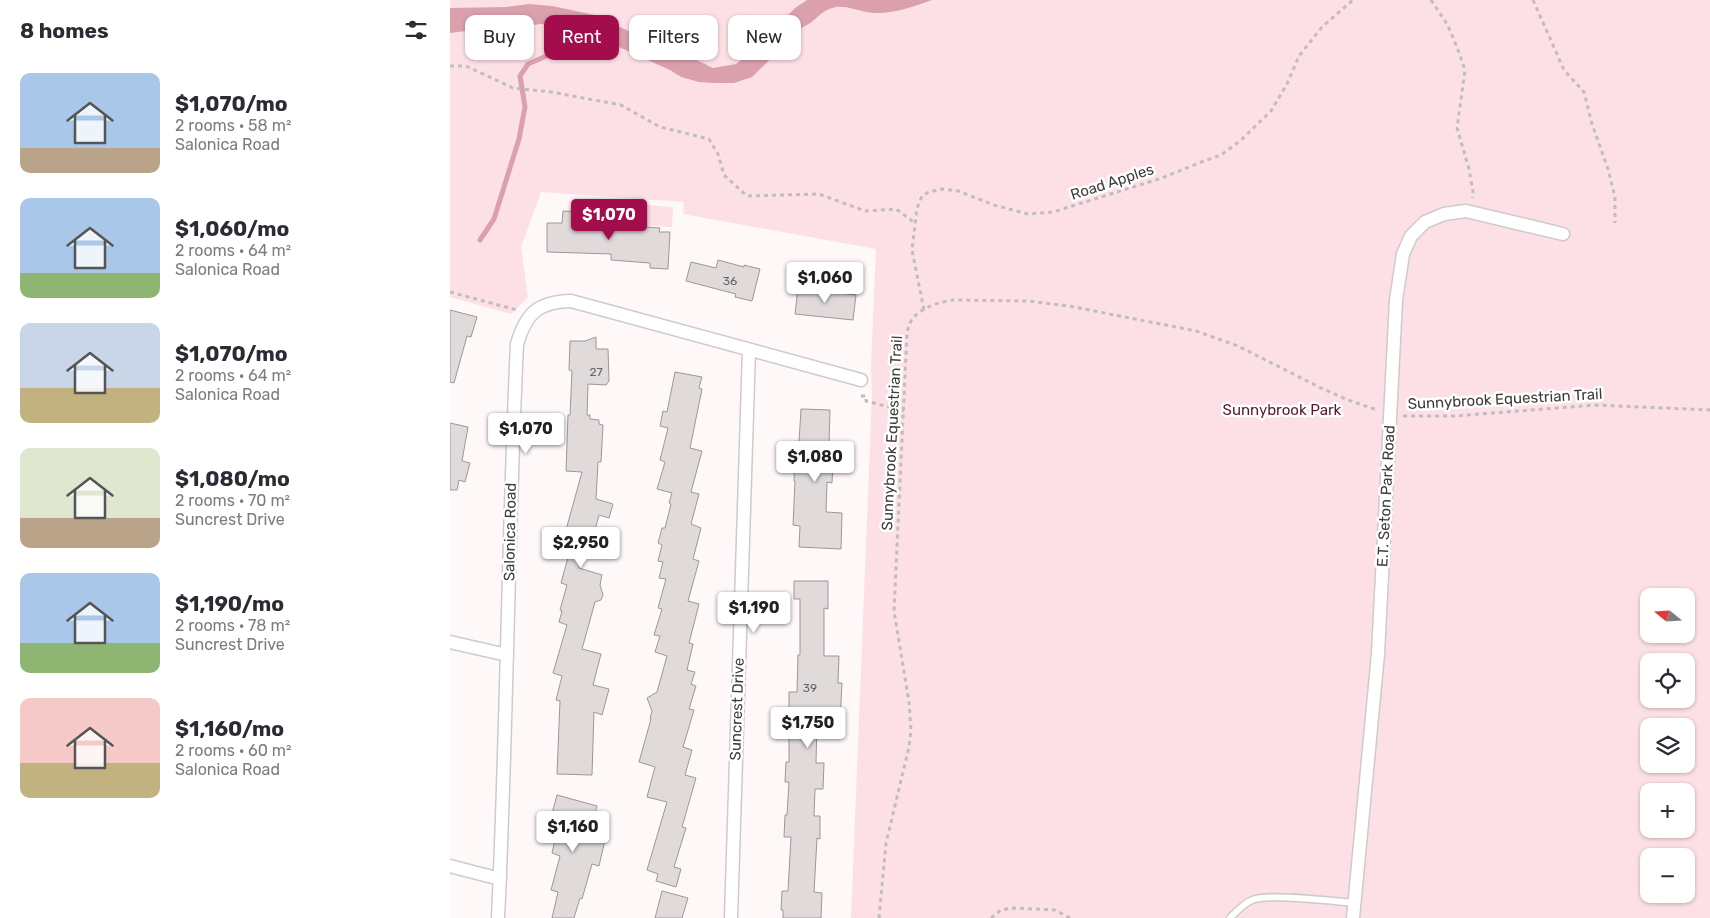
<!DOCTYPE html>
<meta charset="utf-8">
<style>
body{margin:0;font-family:Rubik,sans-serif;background:#f2f2f3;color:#2b2b33;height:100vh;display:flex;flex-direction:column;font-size:19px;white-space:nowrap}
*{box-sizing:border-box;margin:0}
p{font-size:16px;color:#7c7c81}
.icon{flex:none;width:28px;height:28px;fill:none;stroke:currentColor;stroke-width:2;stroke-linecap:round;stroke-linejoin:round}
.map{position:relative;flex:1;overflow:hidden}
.details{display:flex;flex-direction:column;background:#fff;width:450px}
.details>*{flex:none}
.banner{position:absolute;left:15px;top:15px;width:475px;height:45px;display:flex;gap:10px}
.needle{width:32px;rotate:288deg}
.fabs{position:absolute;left:1190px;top:588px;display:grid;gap:10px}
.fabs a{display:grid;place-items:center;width:55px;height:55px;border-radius:10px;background:#fff;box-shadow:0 1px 4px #0004;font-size:25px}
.price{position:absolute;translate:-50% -42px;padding:0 11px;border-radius:5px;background:#fff;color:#222;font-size:16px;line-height:32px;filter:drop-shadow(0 1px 2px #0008)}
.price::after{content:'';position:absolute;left:50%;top:30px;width:15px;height:11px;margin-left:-8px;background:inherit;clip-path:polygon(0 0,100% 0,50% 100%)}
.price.current{background:#a30d4b;color:#fff}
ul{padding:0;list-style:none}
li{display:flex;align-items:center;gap:15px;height:125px;padding:0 20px}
li span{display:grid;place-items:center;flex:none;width:140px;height:100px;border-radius:10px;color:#555}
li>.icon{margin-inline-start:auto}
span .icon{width:60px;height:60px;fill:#fffc;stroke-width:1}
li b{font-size:21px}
h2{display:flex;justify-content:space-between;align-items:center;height:60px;padding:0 20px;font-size:21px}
.pill{padding:0 18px;border-radius:10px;background:#fff;box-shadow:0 1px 4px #0004;font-size:18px;line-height:45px}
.pill.current{background:#a30d4b;color:#fff}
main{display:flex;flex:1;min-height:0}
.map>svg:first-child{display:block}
.green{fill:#fce0e5;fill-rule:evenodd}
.water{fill:#daa1ad}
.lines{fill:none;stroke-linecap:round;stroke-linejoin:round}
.stream{stroke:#daa1ad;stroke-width:5}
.building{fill:#e0dadb;stroke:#9d9798}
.lane-casing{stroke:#cfcacb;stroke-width:9}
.street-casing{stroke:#cfcacb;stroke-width:15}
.path{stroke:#c1bdbd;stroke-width:3;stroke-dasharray:4 4;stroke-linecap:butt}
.lane{stroke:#fff;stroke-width:6}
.street{stroke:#fff;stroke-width:12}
.labels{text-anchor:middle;stroke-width:5;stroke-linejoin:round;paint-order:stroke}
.number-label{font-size:12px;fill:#666464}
.street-label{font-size:15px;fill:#3e3c3c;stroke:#fff}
.park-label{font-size:15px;fill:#5c192e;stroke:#fff}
</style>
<main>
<section class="details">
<h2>8 homes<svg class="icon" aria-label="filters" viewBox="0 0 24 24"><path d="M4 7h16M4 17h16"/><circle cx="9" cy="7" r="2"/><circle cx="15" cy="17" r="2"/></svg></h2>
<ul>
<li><span style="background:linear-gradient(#a9c7e8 75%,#b9a48a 0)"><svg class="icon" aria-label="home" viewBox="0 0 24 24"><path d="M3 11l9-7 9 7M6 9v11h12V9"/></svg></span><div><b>$1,070/mo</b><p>2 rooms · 58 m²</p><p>Salonica Road</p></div></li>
<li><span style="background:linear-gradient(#a9c7e8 75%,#8fb573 0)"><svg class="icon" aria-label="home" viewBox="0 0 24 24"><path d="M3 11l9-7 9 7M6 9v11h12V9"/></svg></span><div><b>$1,060/mo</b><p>2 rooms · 64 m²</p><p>Salonica Road</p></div></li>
<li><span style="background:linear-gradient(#c9d6e8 65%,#c2b280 0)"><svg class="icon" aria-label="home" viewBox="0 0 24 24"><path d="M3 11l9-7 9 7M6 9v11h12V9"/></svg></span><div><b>$1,070/mo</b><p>2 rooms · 64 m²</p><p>Salonica Road</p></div></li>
<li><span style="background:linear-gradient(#dfe7d0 70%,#b9a48a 0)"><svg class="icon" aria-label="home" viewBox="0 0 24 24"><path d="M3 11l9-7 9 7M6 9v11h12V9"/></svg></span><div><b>$1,080/mo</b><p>2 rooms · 70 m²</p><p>Suncrest Drive</p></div></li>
<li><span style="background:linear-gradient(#a9c7e8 70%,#8fb573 0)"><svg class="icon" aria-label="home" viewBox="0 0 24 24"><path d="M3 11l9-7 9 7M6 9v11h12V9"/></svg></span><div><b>$1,190/mo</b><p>2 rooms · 78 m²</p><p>Suncrest Drive</p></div></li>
<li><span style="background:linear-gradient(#f6c9c9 65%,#c2b280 0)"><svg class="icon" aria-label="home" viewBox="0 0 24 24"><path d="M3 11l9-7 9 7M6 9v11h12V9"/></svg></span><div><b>$1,160/mo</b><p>2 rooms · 60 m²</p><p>Salonica Road</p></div></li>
</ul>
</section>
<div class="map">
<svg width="1260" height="918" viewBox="0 0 1260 918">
<rect width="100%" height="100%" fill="#fef8f9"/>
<g class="green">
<path d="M 0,0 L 1260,0 L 1260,918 L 401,918 L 422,395 L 421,366 L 426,249 L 233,214 L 234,202 L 91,192 L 71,247 L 78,297 L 61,314 L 0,297 ZM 1199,596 L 1236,596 L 1236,634 L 1199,634 ZM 1199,661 L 1236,661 L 1236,699 L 1199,699 ZM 1199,726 L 1236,726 L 1236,764 L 1199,764 ZM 1199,791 L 1236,791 L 1236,829 L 1199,829 ZM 1199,856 L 1236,856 L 1236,894 L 1199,894 Z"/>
<polygon points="168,203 223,207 222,227 167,224"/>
</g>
<path class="water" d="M 357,0 L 482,0 C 462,7 438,16 416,12 C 405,10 398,6 386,7 C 370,10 366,22 353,27 L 302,77 L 284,83 L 265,83 L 249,82 L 231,77 L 220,70 L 171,48 L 143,33 L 128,29 L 91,24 L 47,30 L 32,29 L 0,33 L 0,8 L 57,7 L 79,4 L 102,6 L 145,15 L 189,36 L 224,49 L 263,68 L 286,64 L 311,43 L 345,8 Z"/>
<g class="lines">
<polyline class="stream" points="30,240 44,219 69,139 75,107 70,76 78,64 101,54 109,44 120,22"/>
</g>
<g class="building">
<polygon points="113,211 133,212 132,224 153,225 153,228 181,230 181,226 210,228 209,232 220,232 218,269 200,268 200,263 161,260 161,254 97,252 97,223 112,223"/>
<polygon points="268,260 294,267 294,265 310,269 302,301 285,297 286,294 236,281 241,262 266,268"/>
<polygon points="348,288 406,295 403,320 345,314"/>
<polygon points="0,310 27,317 21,337 17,336 4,383 0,382"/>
<polygon points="146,337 146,349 158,349 159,381 156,385 138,384 137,415 140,415 140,419 149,420 149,424 153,425 151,462 148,462 146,499 163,504 159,518 149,515 142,541 137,540 129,568 152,575 150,585 153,595 151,600 145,602 132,649 151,654 143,685 159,689 152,715 144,712 142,775 107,774 110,701 106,700 112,676 103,673 117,625 109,622 112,611 110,610 117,585 111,583 120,550 111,548 132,472 116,471 118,415 120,415 122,371 119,370 120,341 135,341"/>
<polygon points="225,372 252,377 249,388 252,389 240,448 252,451 241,492 249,494 241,524 251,528 243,559 249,561 238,601 249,604 239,643 243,644 237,670 245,672 241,684 246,686 239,709 244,710 233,747 242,750 235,775 246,778 232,827 236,828 224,867 231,869 226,887 206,881 208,874 197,870 217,802 197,797 205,767 189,762 201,719 200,719 202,711 197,698 207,692 217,656 205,652 210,636 204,635 212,609 208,608 216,579 209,578 213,562 208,561 212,545 208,543 212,528 215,528 221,504 219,503 222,493 207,489 215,462 210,460 218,428 210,426 213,411 217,412"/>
<polygon points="351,409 380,410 379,443 384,443 382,483 377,482 376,512 392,513 391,549 349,547 350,526 343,525 345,481 344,481 345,441 349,442"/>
<polygon points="0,423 18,427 12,461 20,463 15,482 9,480 7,490 0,490"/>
<polygon points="344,581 378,581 378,609 374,608 374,656 389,656 388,683 392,683 390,721 367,720 366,763 374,763 373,789 365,789 364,816 370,816 370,839 367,838 364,892 372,893 371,918 333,918 333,910 331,910 332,891 338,891 341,837 334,837 335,815 337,815 339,782 335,782 336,762 339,762 339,692 347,692 348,655 350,655 350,599 344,599"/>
<polygon points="107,795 147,806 139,836 155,840 149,866 142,864 132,899 130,898 124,918 102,918 108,892 101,890 110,856 102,853 108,827 99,825"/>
<polygon points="212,891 238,898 232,918 205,918"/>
</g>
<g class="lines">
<g class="lane-casing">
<path id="lane" d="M 780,918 C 787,911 793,904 802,900 C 817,893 884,901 904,903"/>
</g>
<g class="street-casing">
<g id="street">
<polyline points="0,642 57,655"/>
<polyline points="0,866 50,879"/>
<path d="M 48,918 C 57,727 58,535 67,344 C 76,313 88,302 121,301 L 411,380"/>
<polyline points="281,918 299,350"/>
<polyline points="903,918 928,654 946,300 953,254 961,236 975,222 994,214 1016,211 1113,234"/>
</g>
</g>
<g class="path">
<polyline points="981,0 997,24 1007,47 1015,70 1007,128 1019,169 1023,192 1022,198"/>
<polyline points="1083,0 1114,70 1134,92 1142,124 1158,169 1165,197 1165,223"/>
<polyline points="0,66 16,66 63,88 101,92 171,105 210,127 259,139 268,154 274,175 297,196 369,194 415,211 446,209 465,223"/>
<polyline points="0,292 67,310"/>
<polyline points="474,310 462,250 467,208 472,196 479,192 493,189 508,191 544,205 578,214 603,212 712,178 754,161 771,155 790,141 821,111 837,84 849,56 872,27 903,0"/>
<polyline points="411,396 416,396 416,401 454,411"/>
<polyline points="953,416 1005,416 1145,405 1260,410"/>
<path d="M 429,918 L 436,843 L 459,747 L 461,730 L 459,702 L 444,611 L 457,333 C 458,329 459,325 461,321 C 469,308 489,302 503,300 L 578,301 L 619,306 L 746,331 L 788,346 L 871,388 L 898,400 L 927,410"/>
<polyline points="541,918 551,910 563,908 605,910 620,918"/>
</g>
<use href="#lane" class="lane"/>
<use href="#street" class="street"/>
</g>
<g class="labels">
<g class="number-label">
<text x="280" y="285">36</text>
<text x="146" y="376">27</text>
<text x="360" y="692">39</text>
</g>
<g class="street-label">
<text transform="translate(662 182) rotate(-18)" y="5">Road Apples</text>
<text transform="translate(1055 399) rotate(-3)" y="5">Sunnybrook Equestrian Trail</text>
<text transform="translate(442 433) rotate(-87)" y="5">Sunnybrook Equestrian Trail</text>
<text transform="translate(936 496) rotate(-87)" y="5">E.T. Seton Park Road</text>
<text transform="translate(60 532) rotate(-89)" y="5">Salonica Road</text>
<text transform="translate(287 709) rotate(-88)" y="5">Suncrest Drive</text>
</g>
<g class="park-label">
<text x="832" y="415">Sunnybrook Park</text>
</g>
</g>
</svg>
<div class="fabs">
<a><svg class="needle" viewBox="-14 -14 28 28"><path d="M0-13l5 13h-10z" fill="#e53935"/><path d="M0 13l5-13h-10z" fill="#7c7c81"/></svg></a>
<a><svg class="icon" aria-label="locate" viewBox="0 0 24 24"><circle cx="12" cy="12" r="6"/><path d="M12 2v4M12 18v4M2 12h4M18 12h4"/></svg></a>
<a><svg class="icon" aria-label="layers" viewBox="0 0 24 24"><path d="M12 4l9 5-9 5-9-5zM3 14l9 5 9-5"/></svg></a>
<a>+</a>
<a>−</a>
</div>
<b class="price current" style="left:159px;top:241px">$1,070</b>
<b class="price" style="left:375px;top:304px">$1,060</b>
<b class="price" style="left:76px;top:455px">$1,070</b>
<b class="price" style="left:365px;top:483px">$1,080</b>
<b class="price" style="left:131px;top:569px">$2,950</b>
<b class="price" style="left:304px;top:634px">$1,190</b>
<b class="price" style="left:358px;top:749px">$1,750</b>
<b class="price" style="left:123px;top:853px">$1,160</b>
<div class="banner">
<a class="pill">Buy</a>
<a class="pill current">Rent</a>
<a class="pill">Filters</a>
<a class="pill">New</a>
</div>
</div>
</main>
